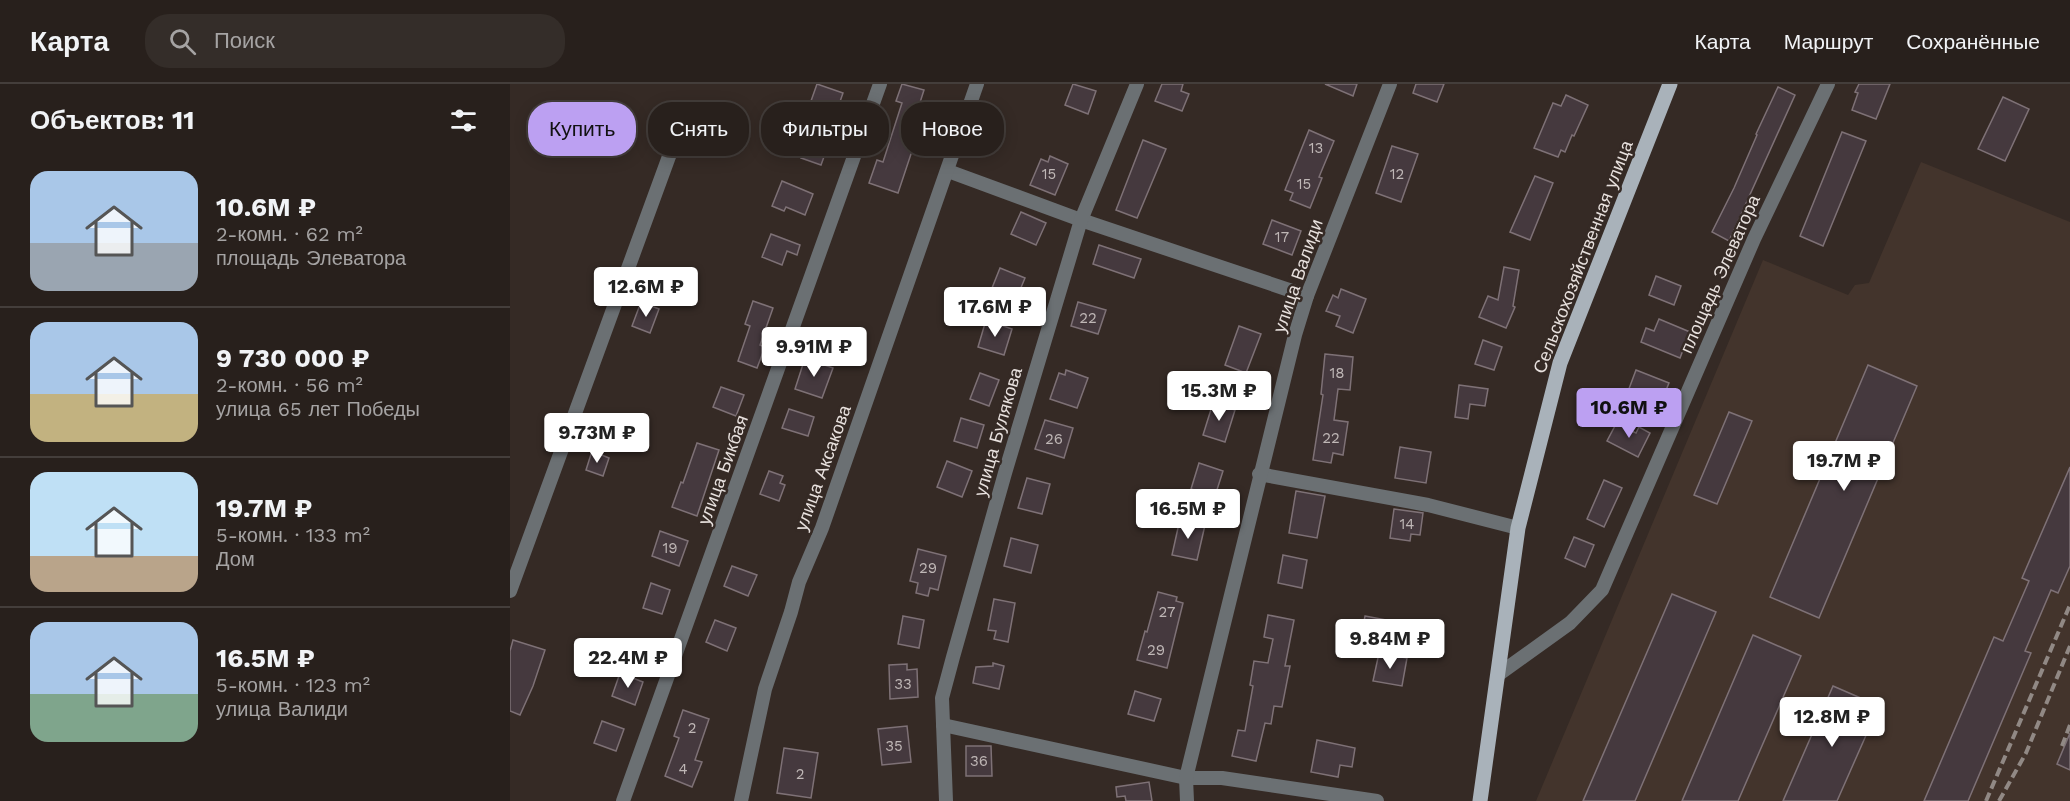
<!DOCTYPE html>
<html lang="ru">
<meta charset="utf-8">
<style>
body{margin:0;font-family:"Work Sans",sans-serif;background:#342d29;color:#f1f3f6;height:100vh;display:flex;flex-direction:column;font-size:22px;white-space:nowrap}
*{box-sizing:border-box;margin:0}
p{font-size:20px;color:#a5a3a3}
.icon{flex:none;width:33px;height:33px;fill:none;stroke:currentColor;stroke-width:2;stroke-linecap:round;stroke-linejoin:round}
.map{position:relative;flex:1;overflow:hidden}
.sheet{display:flex;flex-direction:column;background:#28201c;width:510px}
.sheet>*{flex:none}
.hud{position:absolute;left:18px;top:18px;width:570px;height:54px;display:flex;gap:12px}
.price{position:absolute;translate:-50% -51px;padding:0 14px;border-radius:6px;background:#fff;color:#222;font-size:20px;line-height:39px;filter:drop-shadow(0 2px 3px #0008)}
.price::after{content:'';position:absolute;left:50%;top:36px;width:18px;height:14px;margin-left:-9px;background:inherit;clip-path:polygon(0 0,100% 0,50% 100%)}
.price.selected{background:#bca0f2;color:#111}
ul{padding:0;list-style:none}
li{display:flex;align-items:center;gap:18px;height:150px;padding:0 30px}
li+li{border-top:2px solid #443e3b}
li span{display:grid;place-items:center;flex:none;width:168px;height:120px;border-radius:18px;color:#555}
li>.icon{margin-inline-start:auto}
span .icon{width:72px;height:72px;fill:#fffc;stroke-width:1}
li b{font-size:26px}
h2{display:flex;justify-content:space-between;align-items:center;height:72px;padding:0 30px;font-size:26px}
.chip{padding:0 21px;border-radius:24px;background:#28201c;box-shadow:0 3px 15px #0003,0 0 0 2px #443e3b;font-size:21px;line-height:54px}
.chip.selected{background:#bca0f2;color:#111}
header{display:flex;align-items:center;gap:36px;box-sizing:border-box;height:84px;padding:0 30px;background:#28201c;border-bottom:2px solid #443e3b}
header strong{font-size:28px}
nav{display:flex;gap:33px;margin-inline-start:auto;font-size:21px}
.search{width:420px;height:54px;background:#342d29;display:flex;align-items:center;gap:15px;box-sizing:border-box;padding:0 21px;border-radius:24px;color:#a5a3a3;font-size:22px}
main{display:flex;flex:1;min-height:0}
.map>svg:first-child{display:block}
.built{fill:#43342c}
.building{fill:#45393e;stroke:#7e7176;stroke-width:1.5}
.lines{fill:none;stroke-linecap:round;stroke-linejoin:round}
.minor{stroke:#6b7073;stroke-width:14}
.major{stroke:#a9b2ba;stroke-width:15}
.rail{stroke:#918985;stroke-width:4;stroke-dasharray:9 4.5;stroke-linecap:butt}
.labels{text-anchor:middle;stroke-width:5;stroke-linejoin:round;paint-order:stroke}
.number-label{font-size:15px;fill:#bfb7b6}
.street-label{font-size:18px;fill:#e8e1de;stroke:#352a25}
</style>
<header>
<strong>Карта</strong>
<div class="search"><svg class="icon" aria-label="search" viewBox="0 0 24 24"><circle cx="10" cy="10" r="6"/><path d="M15 15l6 6"/></svg>Поиск</div>
<nav><a>Карта</a><a>Маршрут</a><a>Сохранённые</a></nav>
</header>
<main>
<section class="sheet">
<h2>Объектов: 11<svg class="icon" aria-label="filters" viewBox="0 0 24 24"><path d="M4 7h16M4 17h16"/><circle cx="9" cy="7" r="2"/><circle cx="15" cy="17" r="2"/></svg></h2>
<ul>
<li><span style="background:linear-gradient(#a9c7e8 60%,#9aa5b1 0)"><svg class="icon" aria-label="home" viewBox="0 0 24 24"><path d="M3 11l9-7 9 7M6 9v11h12V9"/></svg></span><div><b>10.6M ₽</b><p>2-комн. · 62 m²</p><p>площадь Элеватора</p></div></li>
<li><span style="background:linear-gradient(#a9c7e8 60%,#c2b280 0)"><svg class="icon" aria-label="home" viewBox="0 0 24 24"><path d="M3 11l9-7 9 7M6 9v11h12V9"/></svg></span><div><b>9 730 000 ₽</b><p>2-комн. · 56 m²</p><p>улица 65 лет Победы</p></div></li>
<li><span style="background:linear-gradient(#bfe0f5 70%,#b9a48a 0)"><svg class="icon" aria-label="home" viewBox="0 0 24 24"><path d="M3 11l9-7 9 7M6 9v11h12V9"/></svg></span><div><b>19.7M ₽</b><p>5-комн. · 133 m²</p><p>Дом</p></div></li>
<li><span style="background:linear-gradient(#a9c7e8 60%,#7fa58c 0)"><svg class="icon" aria-label="home" viewBox="0 0 24 24"><path d="M3 11l9-7 9 7M6 9v11h12V9"/></svg></span><div><b>16.5M ₽</b><p>5-комн. · 123 m²</p><p>улица Валиди</p></div></li>
</ul>
</section>
<div class="map">
<svg width="1560" height="717" viewBox="0 0 1560 717">
<rect width="100%" height="100%" fill="#352a25"/>
<polygon class="built" points="1411,78 1560,138 1560,717 1026,717 1253,176 1338,211 1345,201 1359,199"/>
<g class="building">
<polygon points="307,0 333,9 327,26 301,17"/>
<polygon points="392,0 414,6 406,31 413,34 388,109 359,99 367,76 373,78 392,19 386,17"/>
<polygon points="563,0 586,7 578,30 555,21"/>
<polygon points="652,0 673,0 671,7 679,10 672,27 645,17"/>
<polygon points="815,0 847,0 843,12"/>
<polygon points="906,0 934,0 927,18 903,9"/>
<polygon points="1349,0 1380,0 1366,35 1342,26 1348,9 1345,8"/>
<polygon points="1268,3 1285,11 1219,157 1202,148 1224,104 1247,51 1246,50"/>
<polygon points="1056,11 1078,21 1064,52 1062,51 1055,68 1051,66 1048,73 1024,64 1043,19 1051,22"/>
<polygon points="1493,13 1519,25 1495,77 1468,65"/>
<polygon points="799,46 824,57 809,93 812,94 800,124 780,116 783,109 775,106"/>
<polygon points="1332,48 1356,57 1313,162 1290,152"/>
<polygon points="299,51 319,59 311,81 291,74"/>
<polygon points="633,56 656,65 627,134 606,126"/>
<polygon points="882,62 908,70 891,118 866,109"/>
<polygon points="540,72 558,80 545,111 520,101 531,75 538,78"/>
<polygon points="1025,92 1043,99 1020,156 1000,148"/>
<polygon points="272,97 303,110 295,131 276,123 274,127 262,122"/>
<polygon points="511,128 536,139 526,161 501,150"/>
<polygon points="762,136 791,147 782,171 753,160"/>
<polygon points="261,150 290,161 287,171 277,167 272,181 252,173"/>
<polygon points="589,161 631,175 624,194 583,180"/>
<polygon points="994,183 1009,186 1003,222 1005,223 996,244 969,233 978,212 988,216"/>
<polygon points="490,184 515,194 505,218 480,209"/>
<polygon points="1146,192 1171,202 1164,221 1139,211"/>
<polygon points="831,205 856,215 843,249 826,242 830,232 816,227 823,211 828,214"/>
<polygon points="243,217 263,224 250,261 255,263 247,284 228,277 240,242 235,240"/>
<polygon points="131,218 149,225 140,249 122,242"/>
<polygon points="568,218 596,226 588,250 561,242"/>
<polygon points="1149,235 1180,248 1170,274 1131,258 1136,244 1144,247"/>
<polygon points="476,236 502,245 494,271 468,263"/>
<polygon points="729,242 751,250 736,289 715,281"/>
<polygon points="973,256 992,263 984,286 965,280"/>
<polygon points="815,270 843,273 840,306 828,305 824,336 838,338 833,371 823,369 821,379 803,376 813,311 811,310"/>
<polygon points="295,274 323,284 312,314 285,305"/>
<polygon points="1358,281 1407,302 1309,534 1260,513"/>
<polygon points="556,286 578,294 567,324 540,315 549,289 555,291"/>
<polygon points="1126,286 1159,299 1149,323 1117,310"/>
<polygon points="470,289 489,296 479,322 460,315"/>
<polygon points="949,301 978,305 975,322 960,320 958,335 945,333"/>
<polygon points="211,303 234,311 226,332 203,323"/>
<polygon points="703,319 725,326 715,358 693,351"/>
<polygon points="279,325 304,333 298,352 272,344"/>
<polygon points="1219,328 1242,337 1207,420 1184,411"/>
<polygon points="451,334 474,341 467,364 444,357"/>
<polygon points="535,336 563,344 554,374 525,365"/>
<polygon points="1106,340 1126,349 1129,343 1140,349 1128,373 1097,357"/>
<polygon points="187,359 209,366 187,432 162,423 171,398 173,399"/>
<polygon points="890,363 921,368 916,399 885,394"/>
<polygon points="82,367 99,374 93,392 76,386"/>
<polygon points="437,377 462,387 452,413 427,403"/>
<polygon points="689,379 713,387 705,412 681,405"/>
<polygon points="1560,383 1560,482 1548,509 1541,506 1515,567 1521,569 1458,717 1414,717 1484,553 1493,557 1519,497 1512,494"/>
<polygon points="259,387 273,392 270,399 275,401 269,417 250,410"/>
<polygon points="517,394 540,400 532,430 508,424"/>
<polygon points="1094,396 1112,404 1094,443 1077,435"/>
<polygon points="786,407 815,412 807,454 779,449"/>
<polygon points="884,425 913,429 910,451 901,450 900,457 880,454"/>
<polygon points="670,435 695,441 687,476 662,471"/>
<polygon points="150,447 178,457 169,482 142,472"/>
<polygon points="1064,453 1084,461 1075,483 1055,474"/>
<polygon points="501,454 528,461 521,489 494,482"/>
<polygon points="408,465 436,472 428,506 420,504 418,512 406,509 408,499 400,497"/>
<polygon points="773,471 797,476 792,504 768,499"/>
<polygon points="222,482 247,491 238,512 214,502"/>
<polygon points="141,499 160,506 152,530 133,524"/>
<polygon points="648,508 667,513 666,517 673,519 657,584 627,576 635,547 637,548"/>
<polygon points="1162,510 1206,528 1125,717 1073,717"/>
<polygon points="484,515 505,519 498,558 484,555 486,547 478,546"/>
<polygon points="758,531 784,536 775,582 780,582 772,623 764,622 761,640 755,639 746,677 722,672 728,646 735,647 743,602 740,601 744,577 758,579 763,555 754,553"/>
<polygon points="393,532 414,536 409,564 388,560"/>
<polygon points="855,532 882,537 878,558 851,553"/>
<polygon points="205,536 226,544 217,567 196,558"/>
<polygon points="1243,551 1291,572 1228,717 1172,717"/>
<polygon points="3,556 35,566 23,602 10,631 0,627 0,567"/>
<polygon points="869,569 897,574 892,602 863,597"/>
<polygon points="483,579 494,582 489,605 463,599 466,583 483,582"/>
<polygon points="397,580 397,586 407,585 408,613 380,615 379,581"/>
<polygon points="110,589 133,598 125,621 102,612"/>
<polygon points="1323,602 1369,622 1327,717 1273,717"/>
<polygon points="625,607 651,615 644,637 618,630"/>
<polygon points="173,626 199,635 185,676 192,678 182,703 155,692 169,654 164,652"/>
<polygon points="92,637 114,645 106,667 84,659"/>
<polygon points="397,642 401,678 372,681 368,645"/>
<polygon points="1560,649 1560,686 1547,680"/>
<polygon points="807,656 845,664 842,683 830,681 828,693 801,688"/>
<polygon points="456,662 481,662 482,692 456,692"/>
<polygon points="274,664 308,669 301,714 267,709"/>
<polygon points="639,698 642,717 616,717 615,712 607,713 606,703"/>
</g>
<g class="lines">
<g class="minor">
<polyline points="438,87 571,136 797,212"/>
<polyline points="749,390 918,421 1008,444"/>
<polyline points="0,507 176,26"/>
<polyline points="989,590 1060,539 1092,506 1244,155 1318,0"/>
<polyline points="433,641 676,694 712,694 867,717"/>
<polyline points="113,717 370,0"/>
<polyline points="231,717 255,605 281,528 289,498 312,444 467,0"/>
<polyline points="436,717 432,614 443,573 495,389 571,136 627,0"/>
<polyline points="677,717 676,694 785,251 797,212 880,0"/>
</g>
<polyline class="major" points="970,717 1008,444 1050,279 1160,0"/>
<g class="rail">
<polyline points="1552,662 1560,641"/>
<polyline points="1476,717 1560,521"/>
<polyline points="1489,717 1516,669 1560,562"/>
</g>
</g>
<g class="labels">
<g class="number-label">
<text x="806" y="69">13</text>
<text x="539" y="95">15</text>
<text x="887" y="95">12</text>
<text x="794" y="105">15</text>
<text x="772" y="158">17</text>
<text x="578" y="239">22</text>
<text x="827" y="294">18</text>
<text x="821" y="359">22</text>
<text x="544" y="360">26</text>
<text x="897" y="445">14</text>
<text x="160" y="469">19</text>
<text x="418" y="489">29</text>
<text x="657" y="533">27</text>
<text x="646" y="571">29</text>
<text x="393" y="605">33</text>
<text x="182" y="649">2</text>
<text x="384" y="667">35</text>
<text x="469" y="682">36</text>
<text x="173" y="690">4</text>
<text x="290" y="695">2</text>
</g>
<g class="street-label">
<text transform="translate(1073 173) rotate(-69)" y="6">Сельскохозяйственная улица</text>
<text transform="translate(1210 190) rotate(-66)" y="6">площадь Элеватора</text>
<text transform="translate(788 192) rotate(-71)" y="6">улица Валиди</text>
<text transform="translate(488 348) rotate(-74)" y="6">улица Булякова</text>
<text transform="translate(313 384) rotate(-70)" y="6">улица Аксакова</text>
<text transform="translate(213 386) rotate(-70)" y="6">улица Бикбая</text>
</g>
</g>
</svg>
<b class="price" style="left:136px;top:234px">12.6M ₽</b>
<b class="price" style="left:485px;top:254px">17.6M ₽</b>
<b class="price" style="left:304px;top:294px">9.91M ₽</b>
<b class="price" style="left:709px;top:338px">15.3M ₽</b>
<b class="price selected" style="left:1119px;top:355px">10.6M ₽</b>
<b class="price" style="left:87px;top:380px">9.73M ₽</b>
<b class="price" style="left:1334px;top:408px">19.7M ₽</b>
<b class="price" style="left:678px;top:456px">16.5M ₽</b>
<b class="price" style="left:880px;top:586px">9.84M ₽</b>
<b class="price" style="left:118px;top:605px">22.4M ₽</b>
<b class="price" style="left:1322px;top:664px">12.8M ₽</b>
<div class="hud">
<a class="chip selected">Купить</a>
<a class="chip">Снять</a>
<a class="chip">Фильтры</a>
<a class="chip">Новое</a>
</div>
</div>
</main>
